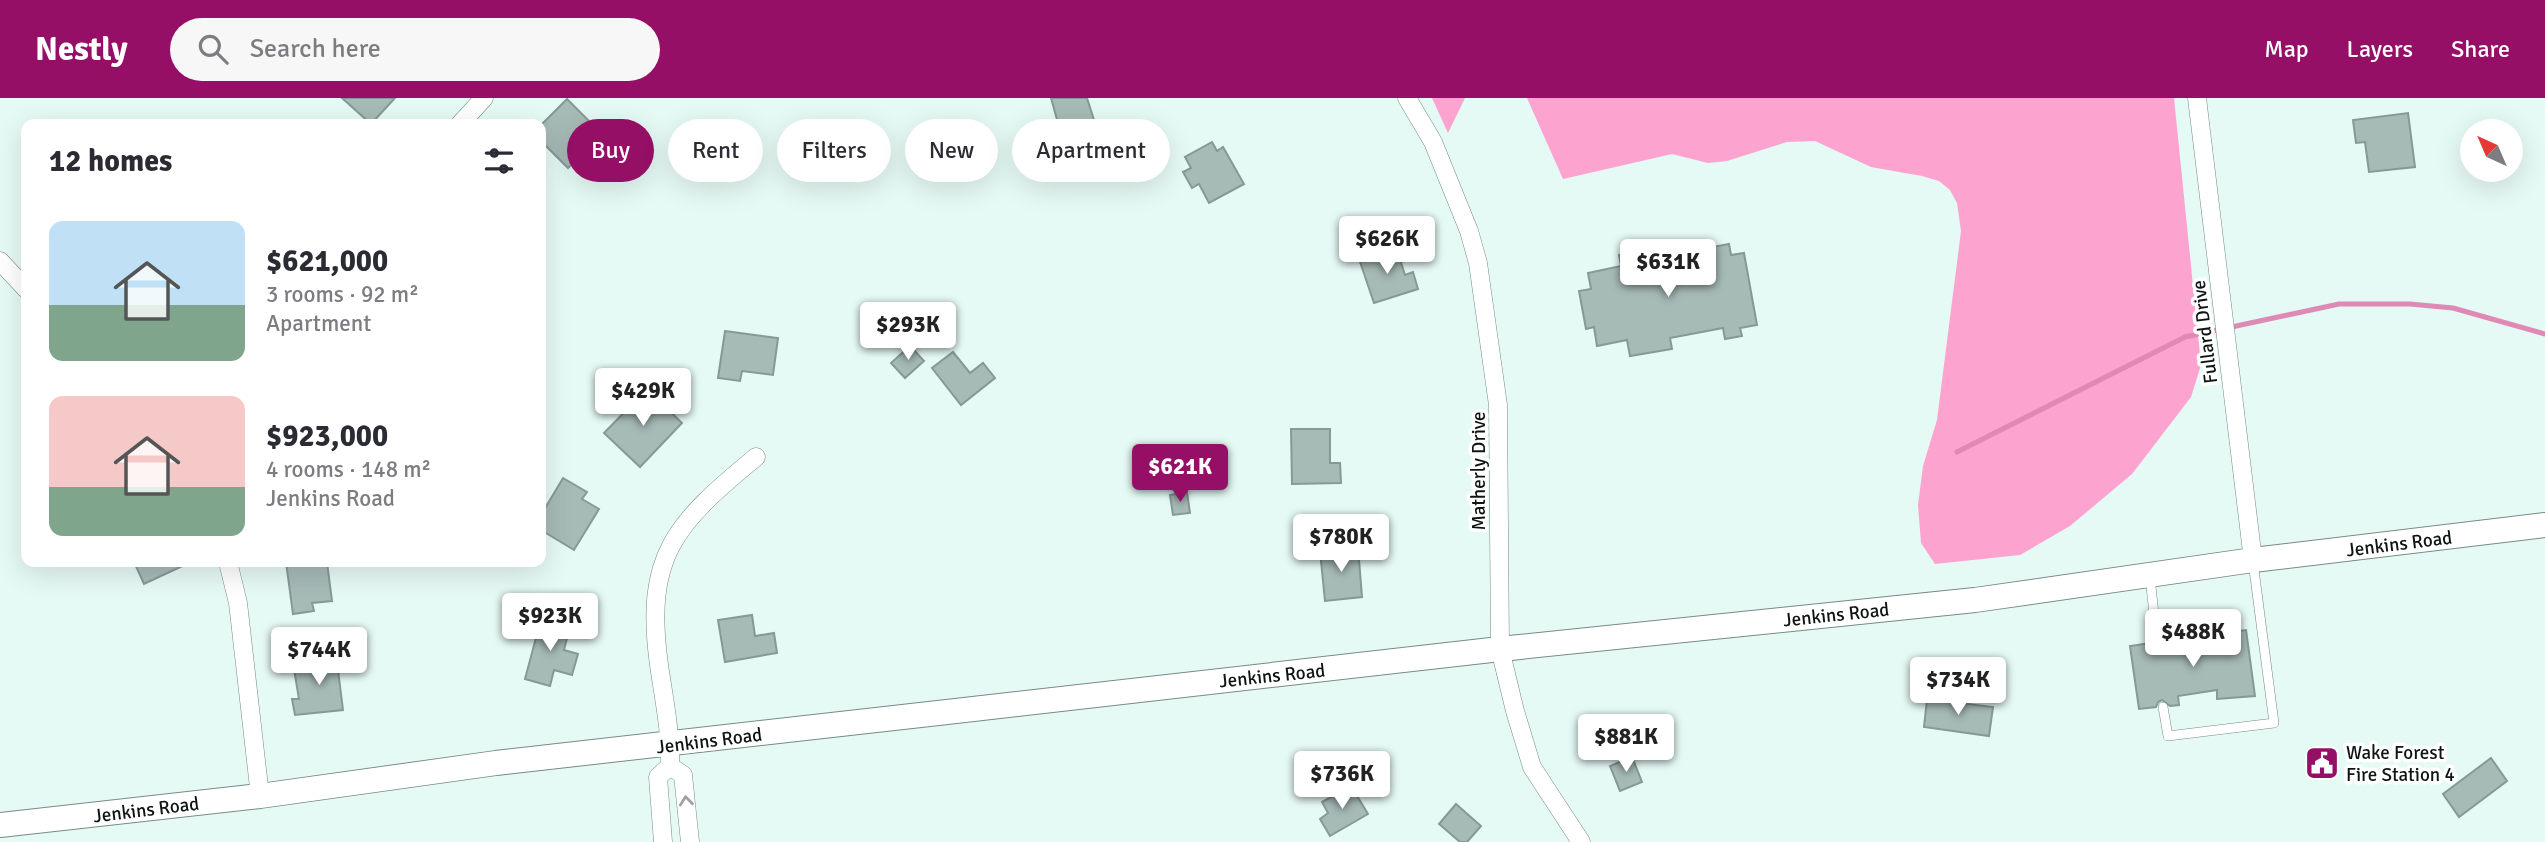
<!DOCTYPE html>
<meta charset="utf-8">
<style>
body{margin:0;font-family:Signika,sans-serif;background:#f7f7f7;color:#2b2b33;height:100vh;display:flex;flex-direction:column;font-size:26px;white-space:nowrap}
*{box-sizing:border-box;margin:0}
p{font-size:23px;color:#7c7c81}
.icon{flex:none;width:38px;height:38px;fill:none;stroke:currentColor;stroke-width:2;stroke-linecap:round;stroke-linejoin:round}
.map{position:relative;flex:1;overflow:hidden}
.panel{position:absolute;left:21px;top:21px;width:525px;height:448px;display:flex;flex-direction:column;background:#fff;border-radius:14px;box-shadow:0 7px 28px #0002}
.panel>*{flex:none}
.banner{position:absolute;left:567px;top:21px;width:665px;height:63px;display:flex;gap:14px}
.needle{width:46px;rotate:316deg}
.buttons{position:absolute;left:2460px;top:21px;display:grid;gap:14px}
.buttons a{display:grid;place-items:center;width:63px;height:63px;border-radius:50%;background:#fff;box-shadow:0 7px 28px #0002;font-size:35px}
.price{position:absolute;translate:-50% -60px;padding:0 16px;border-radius:7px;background:#fff;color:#222;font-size:23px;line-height:46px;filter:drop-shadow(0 2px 4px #0008)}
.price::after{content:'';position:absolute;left:50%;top:42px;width:21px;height:16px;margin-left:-10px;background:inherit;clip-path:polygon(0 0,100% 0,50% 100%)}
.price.active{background:#960f66;color:#fff}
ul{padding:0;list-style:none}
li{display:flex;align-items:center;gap:21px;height:175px;padding:0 28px}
li span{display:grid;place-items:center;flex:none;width:196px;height:140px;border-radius:14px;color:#555}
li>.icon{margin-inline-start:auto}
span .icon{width:84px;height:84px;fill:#fffc;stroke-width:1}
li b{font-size:30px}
h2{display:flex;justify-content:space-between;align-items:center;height:84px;padding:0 28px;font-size:30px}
.pill{padding:0 24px;border-radius:32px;background:#fff;box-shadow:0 7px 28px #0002;font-size:24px;line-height:63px}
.pill.active{background:#960f66;color:#fff}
header{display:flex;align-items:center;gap:42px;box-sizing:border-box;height:98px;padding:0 35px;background:#960f66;color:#fff}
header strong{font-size:33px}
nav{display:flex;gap:38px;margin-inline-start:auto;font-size:24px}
.search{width:490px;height:63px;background:#f7f7f7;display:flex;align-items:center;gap:18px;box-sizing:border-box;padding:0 24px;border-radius:38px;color:#7c7c81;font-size:26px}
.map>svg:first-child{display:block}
.forest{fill:#fca3d0}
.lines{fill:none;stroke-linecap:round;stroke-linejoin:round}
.stream{stroke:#df89b5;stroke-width:5}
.building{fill:#a6bab6;stroke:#869995;stroke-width:2}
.lane-casing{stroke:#778a87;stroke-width:10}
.street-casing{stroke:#778a87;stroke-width:19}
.secondary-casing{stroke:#778a87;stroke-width:26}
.lane{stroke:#fff;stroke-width:9}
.street{stroke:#fff;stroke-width:18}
.secondary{stroke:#fff;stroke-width:24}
.oneway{stroke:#9ea1a0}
.labels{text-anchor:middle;stroke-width:7;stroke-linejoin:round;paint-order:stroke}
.street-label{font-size:19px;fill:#0d1412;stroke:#fff}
.poi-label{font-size:19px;fill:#0d1412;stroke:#fff;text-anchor:start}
</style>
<header>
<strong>Nestly</strong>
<div class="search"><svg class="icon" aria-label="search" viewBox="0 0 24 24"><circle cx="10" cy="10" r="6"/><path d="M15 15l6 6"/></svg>Search here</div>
<nav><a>Map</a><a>Layers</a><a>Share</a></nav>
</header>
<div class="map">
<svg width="2545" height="744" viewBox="0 0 2545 744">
<rect width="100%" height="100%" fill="#e5f9f5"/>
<g class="forest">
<polygon points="1432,0 1465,0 1448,35"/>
<polygon points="1527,0 2174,0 2201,267 2191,299 2132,376 2070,428 2020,457 1935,466 1921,445 1918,407 1923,368 1937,322 1961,133 1957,105 1950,92 1939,83 1922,78 1871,69 1815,43 1787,44 1727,63 1708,65 1672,56 1563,81"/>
</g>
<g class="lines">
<polyline class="stream" points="1957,354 2185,239 2339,206 2410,206 2453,210 2545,236"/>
</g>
<g class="building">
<polygon points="342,0 395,0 371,26"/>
<polygon points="1051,0 1087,0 1095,25 1061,36"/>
<polygon points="567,1 596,30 578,48 584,54 568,70 541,43 541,27"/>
<polygon points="2408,15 2415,69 2369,74 2365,44 2356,45 2353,22"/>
<polygon points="1212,44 1217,53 1223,49 1244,86 1209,105 1199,86 1192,90 1183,74 1191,70 1185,59"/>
<polygon points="1729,146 1731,157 1744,155 1757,227 1740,230 1742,238 1725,241 1723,230 1670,240 1672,251 1630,258 1627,242 1597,248 1594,229 1586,231 1579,193 1591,191 1588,175 1621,168 1619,157 1657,150 1660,166 1715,156 1713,149"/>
<polygon points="1396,149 1405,177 1413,174 1418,191 1374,205 1359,161"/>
<polygon points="725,233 778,240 773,277 742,273 740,283 718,280"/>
<polygon points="910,248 924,263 905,280 891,265"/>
<polygon points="953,254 970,275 983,265 995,280 961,307 932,270"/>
<polygon points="647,291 682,325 640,369 604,335"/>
<polygon points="1291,331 1330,331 1330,365 1340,365 1341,385 1292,386"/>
<polygon points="563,380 587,394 582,401 599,411 574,452 541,432 541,417"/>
<polygon points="1187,394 1190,415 1173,417 1170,397"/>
<polygon points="1358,449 1362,499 1325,503 1320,453"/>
<polygon points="134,464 191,464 144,486"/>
<polygon points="286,464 327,464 332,503 312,505 314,513 293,516"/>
<polygon points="752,517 755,538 774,535 777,555 725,564 718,522"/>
<polygon points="541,521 570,528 564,552 578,556 572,577 554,572 550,588 525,581"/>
<polygon points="2246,532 2255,598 2217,601 2217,592 2178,598 2179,607 2170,608 2162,602 2158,604 2156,609 2139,611 2130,548 2150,545 2154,550 2158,551 2164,543"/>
<polygon points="336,556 343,612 295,617 292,601 299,601 294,571 312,571 311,558"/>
<polygon points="1927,601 1993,609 1989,638 1924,629"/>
<polygon points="1632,659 1642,684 1620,693 1610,668"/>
<polygon points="2491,660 2507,683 2459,719 2443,696"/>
<polygon points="1351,688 1368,716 1330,738 1320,721 1328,715 1322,704"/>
<polygon points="1456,706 1481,728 1467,744 1460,744 1439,726"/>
</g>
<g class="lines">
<g class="lane-casing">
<g id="lane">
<polyline points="2150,479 2157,544"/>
<polyline points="2163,609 2168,638 2274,625 2253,464"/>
</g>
</g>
<g class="street-casing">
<g id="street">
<polyline points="1407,0 1433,44 1469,133 1478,165 1498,307 1500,551 1515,613 1532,669 1581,744"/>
<polyline points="2197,0 2253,462"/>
<polyline points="460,26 484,0"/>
<polyline points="0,163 26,191"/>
<polyline points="228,464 238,505 260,698"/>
<polyline points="670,668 683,677 690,744"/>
<path d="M 663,744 L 658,679 L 670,668 C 671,635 664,601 659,567 C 644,457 675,426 756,359"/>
</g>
</g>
<g class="secondary-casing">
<polyline id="secondary" points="0,727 260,698 496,665 947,614 1500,551 1975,502 2253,462 2545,427"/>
</g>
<use href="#lane" class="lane"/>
<use href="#street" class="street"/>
<use href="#secondary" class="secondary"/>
</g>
<defs><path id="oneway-chevron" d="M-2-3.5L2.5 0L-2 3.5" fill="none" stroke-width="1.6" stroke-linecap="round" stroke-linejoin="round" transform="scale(1.75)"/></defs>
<use class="oneway" href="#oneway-chevron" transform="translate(686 703) rotate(-96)"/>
<defs>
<g id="civic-square" transform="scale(1.75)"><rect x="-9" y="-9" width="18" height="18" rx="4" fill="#960f66" stroke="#fff"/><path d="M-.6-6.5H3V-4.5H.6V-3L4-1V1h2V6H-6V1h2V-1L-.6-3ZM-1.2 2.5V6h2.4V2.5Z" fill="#fff"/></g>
</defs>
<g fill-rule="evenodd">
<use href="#civic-square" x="2322" y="665"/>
</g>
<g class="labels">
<g class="street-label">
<text transform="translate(2204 234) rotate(-97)" y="7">Fullard Drive</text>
<text transform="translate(1478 373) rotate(-90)" y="7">Matherly Drive</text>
<text transform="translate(2399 445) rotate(-7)" y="7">Jenkins Road</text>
<text transform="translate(1836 516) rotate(-6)" y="7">Jenkins Road</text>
<text transform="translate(1272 577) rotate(-6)" y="7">Jenkins Road</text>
<text transform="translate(709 642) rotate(-7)" y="7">Jenkins Road</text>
<text transform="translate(146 711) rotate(-7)" y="7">Jenkins Road</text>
</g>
<g class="poi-label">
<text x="2346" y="661">Wake Forest<tspan x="2346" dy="22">Fire Station 4</tspan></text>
</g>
</g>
</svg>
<div class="buttons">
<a><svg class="needle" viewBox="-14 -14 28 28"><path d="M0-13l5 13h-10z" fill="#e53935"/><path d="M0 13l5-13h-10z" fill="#7c7c81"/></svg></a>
</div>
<b class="price" style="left:1387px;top:178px">$626K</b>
<b class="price" style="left:1668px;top:201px">$631K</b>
<b class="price" style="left:908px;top:264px">$293K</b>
<b class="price" style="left:643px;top:330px">$429K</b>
<b class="price active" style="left:1180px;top:406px">$621K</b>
<b class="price" style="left:1341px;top:476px">$780K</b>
<b class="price" style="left:550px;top:555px">$923K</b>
<b class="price" style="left:2193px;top:571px">$488K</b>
<b class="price" style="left:319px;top:589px">$744K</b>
<b class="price" style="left:1958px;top:619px">$734K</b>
<b class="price" style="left:1626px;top:676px">$881K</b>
<b class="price" style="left:1342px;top:713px">$736K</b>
<div class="banner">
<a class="pill active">Buy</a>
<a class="pill">Rent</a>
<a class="pill">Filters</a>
<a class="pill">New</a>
<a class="pill">Apartment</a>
</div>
<section class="panel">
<h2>12 homes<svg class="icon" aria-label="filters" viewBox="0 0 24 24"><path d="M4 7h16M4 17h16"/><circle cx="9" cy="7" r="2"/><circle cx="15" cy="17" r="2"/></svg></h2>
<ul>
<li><span style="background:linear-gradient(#bfe0f5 60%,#7fa58c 0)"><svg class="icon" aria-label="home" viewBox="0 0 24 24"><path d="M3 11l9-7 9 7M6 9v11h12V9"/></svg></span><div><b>$621,000</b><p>3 rooms · 92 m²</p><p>Apartment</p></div></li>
<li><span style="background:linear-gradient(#f6c9c9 65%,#7fa58c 0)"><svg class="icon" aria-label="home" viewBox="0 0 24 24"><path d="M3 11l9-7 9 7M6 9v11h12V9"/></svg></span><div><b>$923,000</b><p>4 rooms · 148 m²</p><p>Jenkins Road</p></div></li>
</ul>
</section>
</div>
